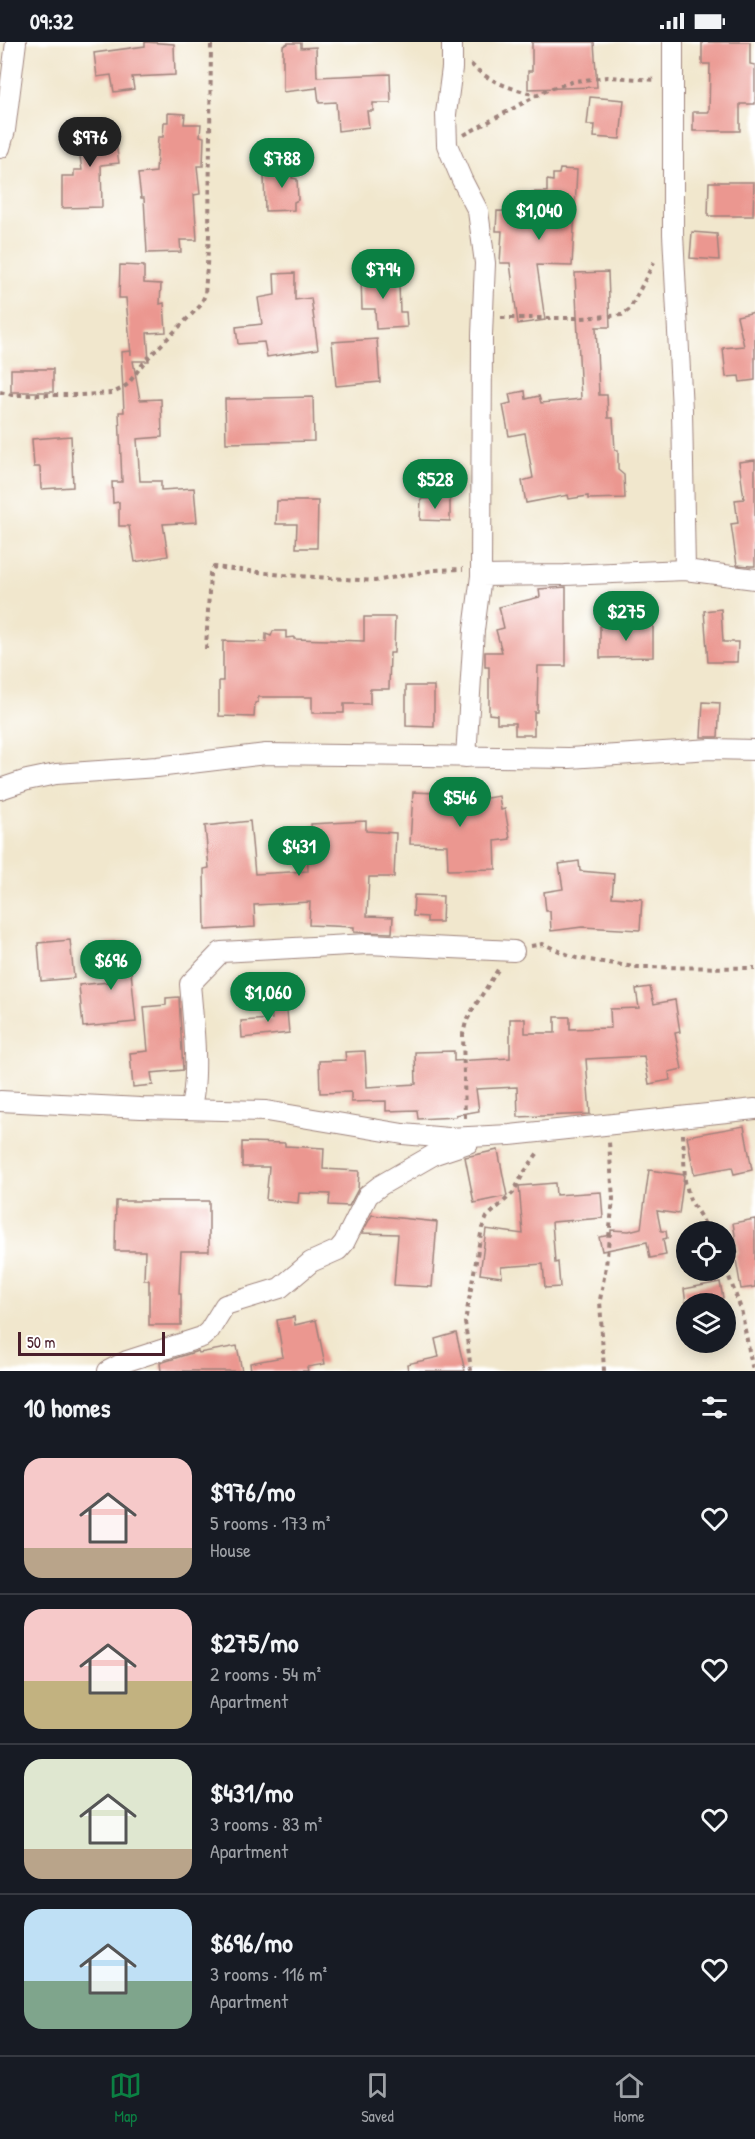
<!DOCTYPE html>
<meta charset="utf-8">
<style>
body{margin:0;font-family:"Patrick Hand",sans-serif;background:#242831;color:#f1f3f6;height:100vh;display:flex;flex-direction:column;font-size:22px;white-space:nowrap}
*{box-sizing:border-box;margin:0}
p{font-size:20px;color:#9ea1a6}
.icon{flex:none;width:33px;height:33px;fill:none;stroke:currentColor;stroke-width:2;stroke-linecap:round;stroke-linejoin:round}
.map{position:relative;height:1329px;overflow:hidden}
.side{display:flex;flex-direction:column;background:#171b24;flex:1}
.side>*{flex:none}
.buttons{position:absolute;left:676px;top:1179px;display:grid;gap:12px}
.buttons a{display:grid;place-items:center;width:60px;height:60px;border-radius:50%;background:#171b24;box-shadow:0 3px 15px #0003;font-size:30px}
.scale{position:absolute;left:18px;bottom:15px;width:147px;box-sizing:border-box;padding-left:6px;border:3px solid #4a1f2b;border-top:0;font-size:16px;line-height:21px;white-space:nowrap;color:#4a1f2b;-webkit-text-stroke:4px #fff;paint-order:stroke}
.price{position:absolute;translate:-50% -51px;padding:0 14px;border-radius:21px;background:#0b8043;color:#fff;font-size:20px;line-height:39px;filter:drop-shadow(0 2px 3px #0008)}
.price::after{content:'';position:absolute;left:50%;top:36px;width:18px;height:14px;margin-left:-9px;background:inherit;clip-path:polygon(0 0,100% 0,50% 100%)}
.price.on{background:#222;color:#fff}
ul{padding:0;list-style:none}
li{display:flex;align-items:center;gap:18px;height:150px;padding:0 24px}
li+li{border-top:2px solid #363941}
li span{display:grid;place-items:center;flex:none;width:168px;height:120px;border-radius:18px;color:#555}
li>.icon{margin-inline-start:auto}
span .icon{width:72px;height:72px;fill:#fffc;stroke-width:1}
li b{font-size:26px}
h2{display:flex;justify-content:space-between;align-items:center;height:72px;padding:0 24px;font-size:26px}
.status{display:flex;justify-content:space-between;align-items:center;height:42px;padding:0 30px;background:#171b24;direction:ltr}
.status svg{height:16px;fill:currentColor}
.menu{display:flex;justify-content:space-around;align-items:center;height:84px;border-top:2px solid #363941;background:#171b24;font-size:16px;color:#9ea1a6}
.menu a{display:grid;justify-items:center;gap:3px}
.menu .on{color:#0b8043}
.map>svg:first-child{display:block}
.building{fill:#eb9790}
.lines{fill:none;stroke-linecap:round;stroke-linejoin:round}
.street-casing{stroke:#9e837c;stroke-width:22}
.path{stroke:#9e837c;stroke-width:4;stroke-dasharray:4.5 4.5;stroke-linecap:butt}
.street{stroke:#fff;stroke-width:20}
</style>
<div class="status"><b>09:32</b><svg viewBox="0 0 49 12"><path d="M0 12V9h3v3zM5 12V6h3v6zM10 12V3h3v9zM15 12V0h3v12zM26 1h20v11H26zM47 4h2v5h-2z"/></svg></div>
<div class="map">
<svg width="755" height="1329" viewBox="0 0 755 1329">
<rect width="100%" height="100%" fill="#fff"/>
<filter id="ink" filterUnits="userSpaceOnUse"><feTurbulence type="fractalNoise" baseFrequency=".0167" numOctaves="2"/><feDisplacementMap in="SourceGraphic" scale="12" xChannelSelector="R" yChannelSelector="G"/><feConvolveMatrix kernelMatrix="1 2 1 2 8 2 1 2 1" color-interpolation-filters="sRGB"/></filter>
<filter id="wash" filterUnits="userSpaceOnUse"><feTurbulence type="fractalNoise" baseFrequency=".008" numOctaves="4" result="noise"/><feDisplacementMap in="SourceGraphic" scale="24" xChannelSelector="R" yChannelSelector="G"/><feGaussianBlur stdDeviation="1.35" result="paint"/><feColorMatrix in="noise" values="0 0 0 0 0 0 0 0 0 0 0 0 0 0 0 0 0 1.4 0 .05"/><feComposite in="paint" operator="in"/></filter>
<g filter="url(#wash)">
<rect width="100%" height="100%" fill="#f1e7cd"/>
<g id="blocks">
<g class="building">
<polygon points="145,0 174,2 175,33 132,35 134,47 114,50 111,33 97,35 94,11 145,4"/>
<polygon points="532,0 594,0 597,45 528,47 528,29 532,29"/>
<polygon points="702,0 750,0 750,22 755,23 755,62 740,62 740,89 693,89 693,70 709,70 710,22 702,22"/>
<polygon points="288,1 301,1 301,6 316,5 317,35 390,32 391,61 373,61 373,69 367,69 369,85 338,89 336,60 319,61 317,44 317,46 283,50 283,4"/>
<polygon points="590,55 624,58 620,97 594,95 595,83 587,83"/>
<polygon points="168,71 185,72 184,82 201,82 200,94 204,95 203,124 197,124 200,152 194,153 197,198 180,198 181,210 147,211 144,156 141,156 138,132 156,130 158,95 163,95 164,80 168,80"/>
<polygon points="113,83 119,121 101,123 102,165 62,166 62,134 74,134 74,128 82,128 76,88"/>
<polygon points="298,106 292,136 297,137 298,158 294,160 294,168 265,169 264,133 279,133"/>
<polygon points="560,127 577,128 572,224 537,223 545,278 518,282 510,221 500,221 502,189 496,189 497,169 531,170 532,150 547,150 547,138 553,139 553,132 559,132"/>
<polygon points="709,140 754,140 753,174 708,174"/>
<polygon points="692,190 717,192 719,218 690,216"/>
<polygon points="120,223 144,224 144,241 161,242 160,262 164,261 166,290 147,291 149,319 133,319 140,358 161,357 162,395 137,397 140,439 161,439 161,448 194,446 197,480 163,482 168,514 135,520 129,484 119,484 119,460 113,461 112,440 122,440 119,370 124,370 121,310 131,309 131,313 126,256 119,256"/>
<polygon points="373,228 390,228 390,239 399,243 400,270 406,270 407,285 376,287 375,267 362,267 361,235 370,234"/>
<polygon points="608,230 610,285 596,285 599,353 607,353 608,376 613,376 615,408 618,408 618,428 624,433 625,456 588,457 588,454 569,457 568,453 526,461 522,439 533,436 525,391 509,394 503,363 511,361 509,352 525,349 526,357 539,354 541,361 581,357 575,231"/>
<polygon points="295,231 295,258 311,256 318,307 267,315 264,300 238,302 236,285 262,282 258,256 275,253 274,232"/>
<polygon points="755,270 755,338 740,340 739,334 726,335 723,306 744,304 737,274"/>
<polygon points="377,297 380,340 336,344 332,300"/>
<rect x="11" y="327" width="42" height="23"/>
<polygon points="313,355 314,399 226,401 225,357"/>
<polygon points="71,394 73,445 41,447 40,425 34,425 32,397"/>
<polygon points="755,418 755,524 750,524 737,523 731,482 738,481 735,458 744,457 739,420"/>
<polygon points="421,457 450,457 450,479 420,478"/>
<polygon points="277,459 318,459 317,506 296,506 297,482 276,482"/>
<polygon points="566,545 566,624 538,624 537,670 534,670 534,693 515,693 515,681 497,681 497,673 489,672 489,625 485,625 485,610 502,610 496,588 504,586 499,565 540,555 539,547"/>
<polygon points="721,567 723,600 738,600 737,620 708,620 704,569"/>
<polygon points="364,575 395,575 394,611 390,611 389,647 370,647 370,662 344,662 344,671 312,671 312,655 258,655 258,660 255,661 254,675 219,674 219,639 223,639 223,599 266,600 266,592 271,594 273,589 286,589 286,596 294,595 294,597 364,599"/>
<polygon points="600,584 653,584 653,615 600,616"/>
<polygon points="406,644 434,644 434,685 406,684"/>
<polygon points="703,660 720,661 718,695 701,695"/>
<polygon points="413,750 461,752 461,760 499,754 501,768 505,767 510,797 495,799 496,827 448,828 447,803 410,802"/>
<polygon points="250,779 255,832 308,829 307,796 312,796 311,782 366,779 366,789 396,791 394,835 369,835 367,874 393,875 392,891 354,890 354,885 309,883 310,860 254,863 255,885 205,888 204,827 209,826 205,784"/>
<polygon points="579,819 580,829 614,832 612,855 642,857 640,888 582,885 551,889 550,869 546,869 544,850 563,847 559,822"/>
<polygon points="414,853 443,854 442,880 427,880 427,875 413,874"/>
<polygon points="70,898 74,936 41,939 38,901"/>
<polygon points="128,899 136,980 83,985 79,943 109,940 105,901"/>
<polygon points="650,945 654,962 675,958 680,990 675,991 682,1027 669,1030 670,1038 649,1042 644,1014 586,1017 590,1072 518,1075 517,1045 476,1047 479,1069 456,1073 456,1075 418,1077 417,1068 386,1069 386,1059 351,1060 351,1050 320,1051 319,1019 346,1018 345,1010 365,1009 367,1045 416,1042 415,1010 454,1009 454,1019 510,1016 510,977 525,977 525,991 555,991 555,975 570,975 570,987 611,986 610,967 639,966 636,947"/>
<polygon points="179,955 183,1028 151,1031 153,1043 133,1045 130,1011 148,1009 144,965 166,963 166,956"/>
<polygon points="286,958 289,991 242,996 241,979 272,977 271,960"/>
<polygon points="744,1084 752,1128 734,1132 732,1125 694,1132 687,1094"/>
<polygon points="242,1100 285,1101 285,1104 324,1106 323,1127 359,1129 358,1147 349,1164 329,1163 330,1152 299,1151 298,1161 266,1158 269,1125 242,1125"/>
<polygon points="498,1108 507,1154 474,1161 465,1115"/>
<polygon points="649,1128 684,1133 679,1172 657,1169 661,1189 666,1189 667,1196 663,1197 666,1213 650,1216 647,1200 602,1209 599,1195 611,1193 611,1188 629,1189 641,1186"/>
<polygon points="555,1141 556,1153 601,1150 603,1176 552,1180 555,1221 558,1220 560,1245 545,1246 543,1222 501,1225 502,1235 480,1232 486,1187 523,1192 519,1144"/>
<polygon points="116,1159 209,1159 209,1209 181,1209 179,1252 181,1252 181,1283 149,1283 149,1238 144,1238 145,1209 115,1209"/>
<polygon points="372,1173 437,1180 432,1245 394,1243 398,1192 362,1191"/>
<polygon points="755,1177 755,1245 741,1247 735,1212 738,1211 733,1181"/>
<polygon points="720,1240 723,1256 711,1258 712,1262 686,1262 684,1247"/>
<polygon points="294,1275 295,1283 316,1278 325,1322 307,1325 308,1329 251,1329 250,1321 283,1315 277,1278"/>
<polygon points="456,1291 465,1329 408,1329 407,1322 439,1315 435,1297"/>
<polygon points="237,1304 242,1329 161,1329 160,1321 198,1309 199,1311"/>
</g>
</g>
</g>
<g filter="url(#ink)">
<use href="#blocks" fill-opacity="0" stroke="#9e837c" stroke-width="1.5"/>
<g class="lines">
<g class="street-casing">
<g id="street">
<polyline points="452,0 452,26 446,72 447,103 462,138 478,169 485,221 482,293 481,534"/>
<polyline points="673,0 673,192 682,368 685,528"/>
<polyline points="0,106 5,88 16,0"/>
<polyline points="466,715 474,588 481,534 565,533 685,528 755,537"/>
<polyline points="0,747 27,738 56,732 157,725 266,712 569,716 711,707 755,708"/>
<polyline points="0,1059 141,1066 266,1069 403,1092 448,1096 510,1093 755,1067"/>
<path d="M 190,1067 C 200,1036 193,977 190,942 L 221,910 L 368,902 L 514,909"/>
<polyline points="108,1329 127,1319 202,1295 209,1289 225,1263 280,1246 311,1220 338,1208 344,1201 368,1153 381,1143 435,1112 468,1101"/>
</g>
</g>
<g class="path">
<path d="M 471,22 C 488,40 512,47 536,53"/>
<polyline points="464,93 549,47 575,39 608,35 657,38"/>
<polyline points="501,276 582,276 622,273 630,267 654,220"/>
<polyline points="0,350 12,353 80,353 113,351 121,347 128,342 145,319 200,264 205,253 209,193 211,0"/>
<polyline points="206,607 210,531 214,525 284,533 375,539 434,528 463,527"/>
<polyline points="531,904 543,902 576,916 635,925 755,926"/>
<polyline points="465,1076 463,992 466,980 473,967 499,926"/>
<polyline points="683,1092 685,1139 690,1158 710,1190"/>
<polyline points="726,1227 741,1267 753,1329"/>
<polyline points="471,1329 465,1280 482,1186 487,1175 513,1151 523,1132 539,1109"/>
<polyline points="604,1329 600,1258 606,1224 613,1157 609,1100"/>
</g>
<use href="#street" class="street"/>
</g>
</g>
</svg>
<div class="buttons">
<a><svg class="icon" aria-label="locate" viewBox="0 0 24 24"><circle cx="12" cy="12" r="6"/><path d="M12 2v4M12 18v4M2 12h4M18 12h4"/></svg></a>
<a><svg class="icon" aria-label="layers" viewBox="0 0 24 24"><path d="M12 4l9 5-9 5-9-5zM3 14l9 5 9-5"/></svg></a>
</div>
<div class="scale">50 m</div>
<b class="price on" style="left:90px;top:126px">$976</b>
<b class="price" style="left:282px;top:147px">$788</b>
<b class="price" style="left:539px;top:199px">$1,040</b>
<b class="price" style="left:383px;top:258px">$794</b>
<b class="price" style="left:435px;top:468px">$528</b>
<b class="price" style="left:626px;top:600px">$275</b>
<b class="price" style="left:460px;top:786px">$546</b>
<b class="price" style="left:299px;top:835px">$431</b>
<b class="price" style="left:111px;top:949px">$696</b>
<b class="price" style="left:268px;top:981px">$1,060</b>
</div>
<section class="side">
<h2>10 homes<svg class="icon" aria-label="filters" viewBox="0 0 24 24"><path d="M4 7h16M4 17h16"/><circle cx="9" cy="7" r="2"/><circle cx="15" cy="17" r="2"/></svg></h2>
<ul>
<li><span style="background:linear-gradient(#f6c9c9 75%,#b9a48a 0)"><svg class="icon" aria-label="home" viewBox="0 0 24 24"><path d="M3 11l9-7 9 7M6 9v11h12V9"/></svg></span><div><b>$976/mo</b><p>5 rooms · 173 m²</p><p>House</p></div><svg class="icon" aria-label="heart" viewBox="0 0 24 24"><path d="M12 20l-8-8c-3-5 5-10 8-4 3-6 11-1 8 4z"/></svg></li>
<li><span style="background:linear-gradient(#f6c9c9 60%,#c2b280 0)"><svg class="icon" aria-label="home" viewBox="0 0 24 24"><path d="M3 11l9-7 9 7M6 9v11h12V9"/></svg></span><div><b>$275/mo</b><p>2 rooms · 54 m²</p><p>Apartment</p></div><svg class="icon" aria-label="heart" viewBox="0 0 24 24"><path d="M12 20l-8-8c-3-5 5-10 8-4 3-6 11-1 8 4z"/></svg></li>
<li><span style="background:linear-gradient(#dfe7d0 75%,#b9a48a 0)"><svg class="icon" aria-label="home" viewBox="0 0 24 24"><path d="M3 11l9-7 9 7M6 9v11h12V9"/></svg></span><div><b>$431/mo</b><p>3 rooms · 83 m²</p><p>Apartment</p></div><svg class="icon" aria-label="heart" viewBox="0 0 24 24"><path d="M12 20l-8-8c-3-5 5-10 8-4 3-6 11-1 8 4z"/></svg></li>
<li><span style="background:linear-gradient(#bfe0f5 60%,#7fa58c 0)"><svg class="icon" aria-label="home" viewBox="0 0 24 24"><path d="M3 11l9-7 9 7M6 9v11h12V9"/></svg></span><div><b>$696/mo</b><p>3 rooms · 116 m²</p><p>Apartment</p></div><svg class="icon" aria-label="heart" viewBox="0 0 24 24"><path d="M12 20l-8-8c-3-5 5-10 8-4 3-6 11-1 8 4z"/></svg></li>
</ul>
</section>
<nav class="menu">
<a class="on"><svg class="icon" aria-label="map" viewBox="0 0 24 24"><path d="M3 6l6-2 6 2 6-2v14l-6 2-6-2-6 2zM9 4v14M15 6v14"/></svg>Map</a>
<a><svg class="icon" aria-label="saved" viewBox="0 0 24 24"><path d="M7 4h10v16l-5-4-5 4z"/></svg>Saved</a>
<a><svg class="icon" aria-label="home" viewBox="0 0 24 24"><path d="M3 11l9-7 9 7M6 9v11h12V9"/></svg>Home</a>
</nav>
